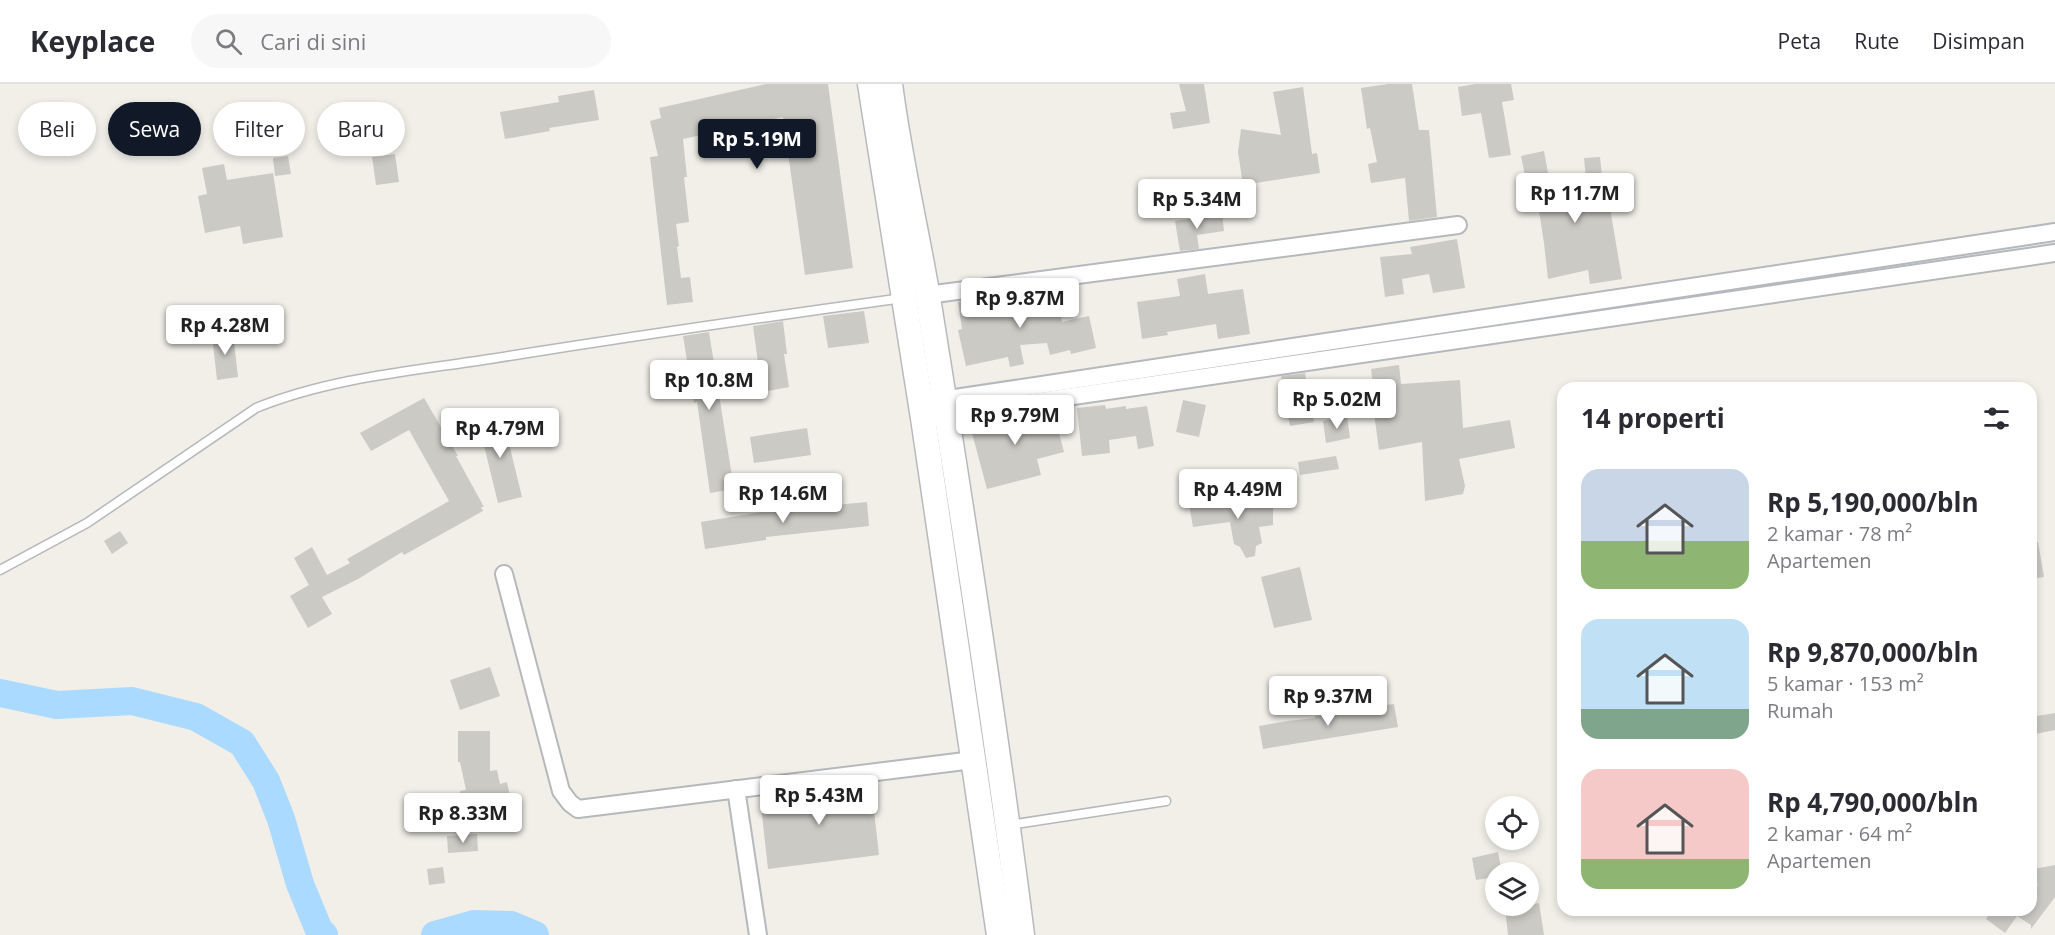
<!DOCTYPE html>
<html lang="id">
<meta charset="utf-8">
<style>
body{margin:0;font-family:"Open Sans",sans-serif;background:#f7f7f7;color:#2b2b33;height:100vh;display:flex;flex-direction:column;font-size:22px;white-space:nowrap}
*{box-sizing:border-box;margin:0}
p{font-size:20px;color:#7c7c81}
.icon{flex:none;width:33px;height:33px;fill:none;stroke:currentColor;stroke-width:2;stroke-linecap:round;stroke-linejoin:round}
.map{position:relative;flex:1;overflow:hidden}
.side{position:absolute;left:1557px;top:298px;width:480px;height:534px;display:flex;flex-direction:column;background:#fff;border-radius:18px;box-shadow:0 3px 9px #0003}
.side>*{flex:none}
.banner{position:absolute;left:18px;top:18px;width:570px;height:54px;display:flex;gap:12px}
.tools{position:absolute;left:1485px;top:712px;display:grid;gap:12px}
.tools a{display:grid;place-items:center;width:54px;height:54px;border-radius:50%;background:#fff;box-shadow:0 3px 9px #0003;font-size:30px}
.price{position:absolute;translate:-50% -51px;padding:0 14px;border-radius:6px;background:#fff;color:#222;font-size:20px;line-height:39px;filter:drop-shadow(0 2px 3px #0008)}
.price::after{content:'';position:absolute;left:50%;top:36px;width:18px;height:14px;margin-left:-9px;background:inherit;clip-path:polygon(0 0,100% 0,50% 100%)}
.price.current{background:#111827;color:#fff}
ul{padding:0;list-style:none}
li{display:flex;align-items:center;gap:18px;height:150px;padding:0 24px}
li span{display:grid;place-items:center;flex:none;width:168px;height:120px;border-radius:18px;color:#555}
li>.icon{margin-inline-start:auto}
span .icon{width:72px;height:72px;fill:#fffc;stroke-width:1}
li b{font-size:26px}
h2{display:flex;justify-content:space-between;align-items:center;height:72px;padding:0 24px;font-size:26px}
.pill{padding:0 21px;border-radius:27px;background:#fff;box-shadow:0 3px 9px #0003;font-size:21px;line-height:54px}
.pill.current{background:#111827;color:#fff}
header{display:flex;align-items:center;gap:36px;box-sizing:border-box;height:84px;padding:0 30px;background:#fff;border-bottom:2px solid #e1e1e2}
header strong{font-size:28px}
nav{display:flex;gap:33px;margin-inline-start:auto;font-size:21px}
.search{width:420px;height:54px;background:#f7f7f7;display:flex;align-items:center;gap:15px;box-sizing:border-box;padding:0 21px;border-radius:33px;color:#7c7c81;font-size:22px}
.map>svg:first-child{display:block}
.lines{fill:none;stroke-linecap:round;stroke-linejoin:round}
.river{stroke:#aadaff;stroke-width:28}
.building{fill:#cccac5}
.lane-casing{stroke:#b5b8bc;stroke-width:11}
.street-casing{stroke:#b5b8bc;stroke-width:20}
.secondary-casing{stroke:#b6babf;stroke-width:27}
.lane{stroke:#fff;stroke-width:8}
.street{stroke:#fff;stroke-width:16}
.secondary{stroke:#fff;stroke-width:24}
</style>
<header>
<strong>Keyplace</strong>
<div class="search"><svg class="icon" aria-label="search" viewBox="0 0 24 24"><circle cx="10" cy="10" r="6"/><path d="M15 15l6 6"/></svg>Cari di sini</div>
<nav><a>Peta</a><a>Rute</a><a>Disimpan</a></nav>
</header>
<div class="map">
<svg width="2055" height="851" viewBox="0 0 2055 851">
<rect width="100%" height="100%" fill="#f1efe8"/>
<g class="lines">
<g class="river">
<polyline points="0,609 57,621 132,617 196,633 242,659 266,697 281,735 300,800 319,846 324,851"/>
<polyline points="435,851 474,840 511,841 535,851"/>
</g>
</g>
<g class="building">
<polygon points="766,0 828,0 853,184 805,191 783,33 683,55 687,93 684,93 689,138 676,140 679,162 677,163 681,194 690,193 693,218 667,221 650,73 658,72 650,37 661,34 659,24"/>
<polygon points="1179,0 1204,0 1210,39 1173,45 1170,29 1186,27"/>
<polygon points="1388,0 1412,0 1419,46 1429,46 1437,133 1409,137 1405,94 1371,99 1368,80 1377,78 1370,44 1367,45 1361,4"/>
<polygon points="1475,0 1511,0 1514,16 1502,18 1511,71 1489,74 1481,29 1462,32 1458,3"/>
<polygon points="1303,3 1312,70 1317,69 1320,89 1243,101 1238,68 1241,45 1281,51 1273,8"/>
<polygon points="594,6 599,36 549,44 550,47 505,55 500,28 559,18 558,12"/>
<polygon points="1544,67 1554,122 1588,115 1584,74 1600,73 1604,112 1608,112 1622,195 1590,200 1588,186 1548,195 1544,159 1537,114 1530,116 1521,72"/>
<polygon points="395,70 399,98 376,101 372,73"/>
<polygon points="288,72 291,90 275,92 273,74"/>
<polygon points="224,80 227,96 273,89 283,153 243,160 240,142 205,149 198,112 207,110 202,84"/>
<polygon points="1222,130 1224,147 1197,151 1199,165 1180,167 1175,137"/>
<polygon points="1457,155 1465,204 1433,209 1429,190 1402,195 1404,210 1385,213 1380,173 1412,170 1410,163"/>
<polygon points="1205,190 1208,210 1243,205 1250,250 1218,255 1216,240 1167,248 1168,251 1142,255 1137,218 1180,212 1177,195"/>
<polygon points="1057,206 1062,238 1089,232 1096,264 1071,270 1070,266 1050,271 1047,259 1020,261 1024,280 1010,283 1008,273 966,282 958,246 962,245 958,218 990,213 992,227 1018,222 1017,216"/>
<polygon points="864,227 869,259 828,264 823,232"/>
<polygon points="783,237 787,270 784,270 789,303 762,308 753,242"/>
<polygon points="709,248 734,405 710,409 697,318 694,319 683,252"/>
<polygon points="233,249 238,293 217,296 212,251"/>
<polygon points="1399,281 1401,300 1460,296 1463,344 1510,336 1515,364 1459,375 1465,402 1463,410 1425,417 1422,358 1379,366 1374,329 1377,329 1371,285"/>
<polygon points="1305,289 1314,338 1290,342 1281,292"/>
<polygon points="424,314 458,372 456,372 484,423 481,423 483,427 404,471 402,468 358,495 322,513 332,530 308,544 290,512 309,501 294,474 312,463 327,491 350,479 347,475 449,417 409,346 371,367 360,349"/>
<polygon points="1183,316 1206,321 1199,353 1176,348"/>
<polygon points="1105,321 1106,325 1126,322 1126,325 1147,322 1154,362 1138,365 1136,352 1109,356 1110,369 1082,372 1077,324"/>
<polygon points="1053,326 1064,368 1037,375 1041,391 987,405 969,338"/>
<polygon points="502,331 522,413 498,419 478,337"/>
<polygon points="1347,332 1350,354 1326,359 1323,337"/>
<polygon points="807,344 811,371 754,379 750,353"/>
<polygon points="1336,372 1339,385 1300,391 1298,378"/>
<polygon points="1268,407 1273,424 1273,441 1259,443 1262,459 1256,462 1255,472 1246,474 1240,463 1234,460 1230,438 1193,443 1189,420 1222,415 1225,424 1254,420 1252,410"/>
<polygon points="867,418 869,442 766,453 766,456 705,465 701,438 762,428"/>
<polygon points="120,447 128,459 112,470 104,457"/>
<polygon points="2031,458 2038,458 2044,493 2031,495"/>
<polygon points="1300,483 1312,536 1274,544 1261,493"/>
<polygon points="490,583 500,612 460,626 450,596"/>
<polygon points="1394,620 1398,643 1263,665 1259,642 1288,637 1315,634 1315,632 1371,625 1370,623"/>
<polygon points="2055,629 2055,646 2031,651 2031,633"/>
<polygon points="458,647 490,647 490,687 497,686 500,700 507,698 512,722 496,724 497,734 466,738 460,707 466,706 460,678 458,678"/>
<polygon points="871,700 879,771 768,785 760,713"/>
<polygon points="477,750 478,767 448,769 447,752"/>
<polygon points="1498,768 1502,789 1496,789 1496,793 1476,796 1472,774"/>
<polygon points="2055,781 2055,813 2031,845 2031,841 2017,832 2005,849 1986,835 1992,826 2031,826 2031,797 2038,802 2034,785"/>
<polygon points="443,783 445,799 429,801 427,785"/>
<polygon points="1539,819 1544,851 1508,851 1505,824"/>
</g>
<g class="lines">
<g class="lane-casing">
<g id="lane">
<path d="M 0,486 L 87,439 L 256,324 C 330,294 412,287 490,275 C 628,253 765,233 903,214"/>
<polyline points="1009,741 1166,717"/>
</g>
</g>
<g class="street-casing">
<g id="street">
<polyline points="927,211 1458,141"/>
<polyline points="935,317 2055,148"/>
<polyline points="937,332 2055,169"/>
<polyline points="504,490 561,707 570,719 578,725 973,676"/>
<polyline points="736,705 758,851"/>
</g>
</g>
<g class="secondary-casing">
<g id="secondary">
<polyline points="870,0 923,334 999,851"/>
<path d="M 890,0 C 899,72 916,143 928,214 C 962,426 995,638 1022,851"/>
</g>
</g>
<use href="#lane" class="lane"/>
<use href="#street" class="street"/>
<use href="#secondary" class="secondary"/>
</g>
</svg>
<div class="tools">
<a><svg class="icon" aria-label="locate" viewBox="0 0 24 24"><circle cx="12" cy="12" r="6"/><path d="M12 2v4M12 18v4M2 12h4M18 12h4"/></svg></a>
<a><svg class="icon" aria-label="layers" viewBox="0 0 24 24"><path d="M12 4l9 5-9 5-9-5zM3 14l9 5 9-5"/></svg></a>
</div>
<b class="price current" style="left:757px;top:86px">Rp 5.19M</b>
<b class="price" style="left:1575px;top:140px">Rp 11.7M</b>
<b class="price" style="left:1197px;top:146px">Rp 5.34M</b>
<b class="price" style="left:1020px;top:245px">Rp 9.87M</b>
<b class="price" style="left:225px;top:272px">Rp 4.28M</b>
<b class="price" style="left:709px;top:327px">Rp 10.8M</b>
<b class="price" style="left:1337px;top:346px">Rp 5.02M</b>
<b class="price" style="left:1015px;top:362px">Rp 9.79M</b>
<b class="price" style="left:500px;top:375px">Rp 4.79M</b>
<b class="price" style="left:1238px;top:436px">Rp 4.49M</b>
<b class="price" style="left:783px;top:440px">Rp 14.6M</b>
<b class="price" style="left:1328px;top:643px">Rp 9.37M</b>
<b class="price" style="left:819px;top:742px">Rp 5.43M</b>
<b class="price" style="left:463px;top:760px">Rp 8.33M</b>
<div class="banner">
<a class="pill">Beli</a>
<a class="pill current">Sewa</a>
<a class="pill">Filter</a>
<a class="pill">Baru</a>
</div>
<section class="side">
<h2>14 properti<svg class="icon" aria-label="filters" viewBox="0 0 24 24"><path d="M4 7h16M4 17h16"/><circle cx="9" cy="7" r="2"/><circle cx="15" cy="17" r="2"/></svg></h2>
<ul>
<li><span style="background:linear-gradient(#c9d6e8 60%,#8fb573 0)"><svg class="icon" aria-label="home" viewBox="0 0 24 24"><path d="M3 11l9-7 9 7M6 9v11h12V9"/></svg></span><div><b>Rp 5,190,000/bln</b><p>2 kamar · 78 m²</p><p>Apartemen</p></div></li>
<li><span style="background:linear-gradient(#bfe0f5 75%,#7fa58c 0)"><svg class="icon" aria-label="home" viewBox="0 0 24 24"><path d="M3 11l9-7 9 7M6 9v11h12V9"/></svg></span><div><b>Rp 9,870,000/bln</b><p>5 kamar · 153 m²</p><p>Rumah</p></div></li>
<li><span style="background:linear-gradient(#f6c9c9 75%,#8fb573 0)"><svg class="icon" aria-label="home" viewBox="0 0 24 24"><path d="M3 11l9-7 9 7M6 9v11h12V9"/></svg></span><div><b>Rp 4,790,000/bln</b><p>2 kamar · 64 m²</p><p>Apartemen</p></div></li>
</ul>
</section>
</div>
